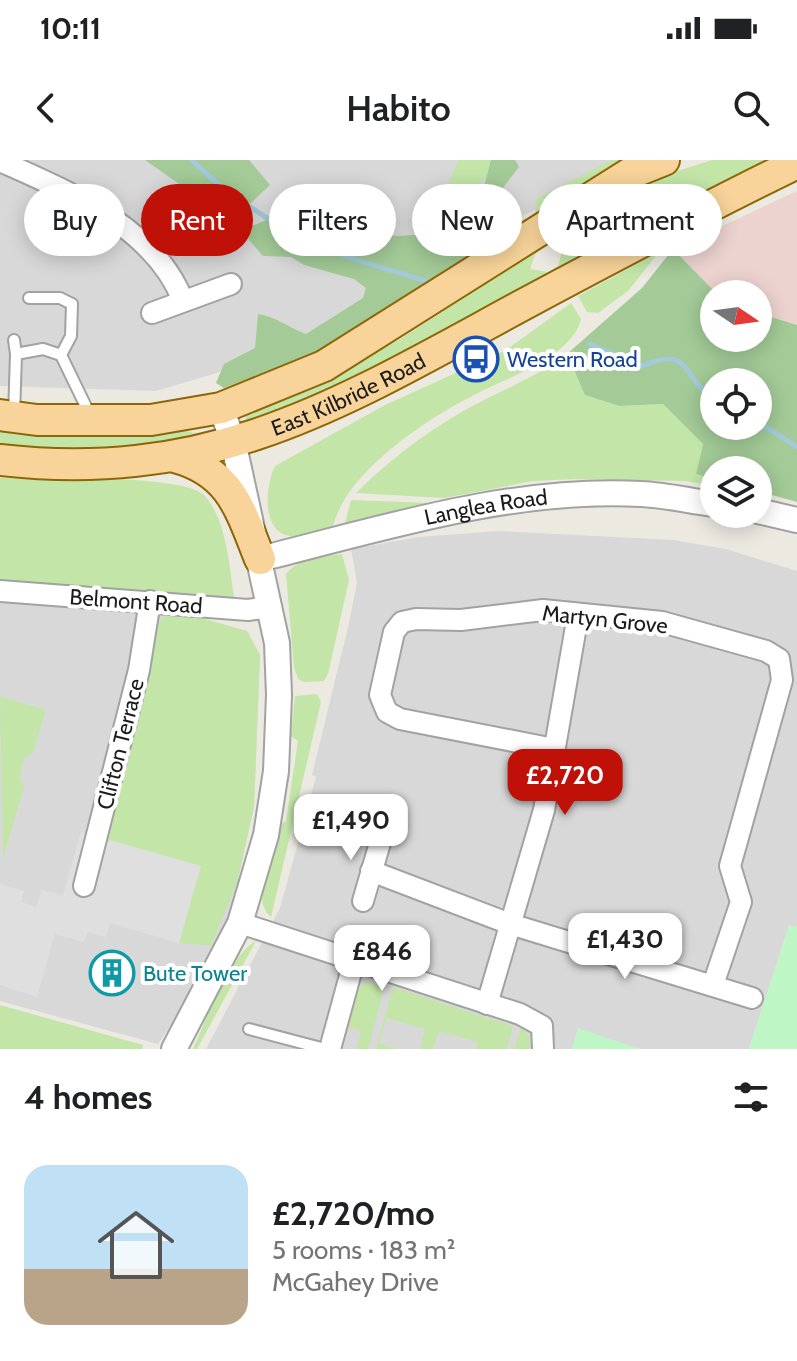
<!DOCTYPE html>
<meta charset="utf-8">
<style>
body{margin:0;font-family:Cabin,sans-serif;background:#f6f6f6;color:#202124;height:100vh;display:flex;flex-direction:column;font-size:30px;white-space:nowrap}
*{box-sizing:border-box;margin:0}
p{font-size:26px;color:#757577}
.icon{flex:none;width:44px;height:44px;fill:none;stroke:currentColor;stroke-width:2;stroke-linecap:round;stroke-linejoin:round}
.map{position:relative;height:889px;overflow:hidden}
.sheet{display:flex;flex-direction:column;background:#fff;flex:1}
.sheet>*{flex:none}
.hud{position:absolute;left:24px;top:24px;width:750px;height:72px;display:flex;gap:16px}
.needle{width:52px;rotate:103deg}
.buttons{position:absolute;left:700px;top:120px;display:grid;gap:16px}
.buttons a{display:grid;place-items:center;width:72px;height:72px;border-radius:50%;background:#fff;box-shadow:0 4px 20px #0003;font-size:40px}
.price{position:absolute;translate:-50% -68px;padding:0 18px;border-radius:16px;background:#fff;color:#222;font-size:26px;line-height:52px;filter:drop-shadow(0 2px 4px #0008)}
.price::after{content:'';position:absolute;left:50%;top:48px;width:24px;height:18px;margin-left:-12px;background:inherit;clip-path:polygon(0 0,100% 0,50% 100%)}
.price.selected{background:#bf1108;color:#fff}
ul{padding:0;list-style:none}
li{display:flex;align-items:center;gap:24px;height:200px;padding:0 24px}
li span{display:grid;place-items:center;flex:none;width:224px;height:160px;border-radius:24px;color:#555}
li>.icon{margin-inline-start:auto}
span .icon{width:96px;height:96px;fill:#fffc;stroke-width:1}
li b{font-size:34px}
h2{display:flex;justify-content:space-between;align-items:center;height:96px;padding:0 24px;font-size:34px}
.pill{padding:0 28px;border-radius:36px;background:#fff;box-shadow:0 4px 20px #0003;font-size:28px;line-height:72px}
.pill.selected{background:#bf1108;color:#fff}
.status{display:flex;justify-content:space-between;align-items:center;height:56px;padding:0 40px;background:#fff;direction:ltr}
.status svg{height:22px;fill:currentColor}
header{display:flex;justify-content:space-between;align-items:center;height:104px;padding:0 24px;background:#fff;font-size:36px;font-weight:600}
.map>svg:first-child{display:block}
.residential{fill:#d9d8d8}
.commercial{fill:#edd3d0}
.grass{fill:#c3e6a8;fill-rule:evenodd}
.forest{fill:#a3ca97;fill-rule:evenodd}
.park{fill:#bef6c5}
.parking{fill:#dfdfdf}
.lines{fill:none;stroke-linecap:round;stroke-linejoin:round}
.stream{stroke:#a2cad9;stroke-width:5}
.service-casing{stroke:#a2a2a2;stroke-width:14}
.minor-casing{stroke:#a2a2a2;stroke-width:24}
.tertiary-casing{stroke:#a2a2a2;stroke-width:28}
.primary-casing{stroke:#8d6706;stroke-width:34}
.service{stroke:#fff;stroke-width:10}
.minor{stroke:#fff;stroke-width:20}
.tertiary{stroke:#fff;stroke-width:24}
.primary{stroke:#f8d49a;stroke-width:30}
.labels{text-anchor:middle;stroke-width:8;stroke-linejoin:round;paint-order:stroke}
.transit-label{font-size:22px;fill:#164399;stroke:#fff;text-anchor:start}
.street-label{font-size:22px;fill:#1b1b1b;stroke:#fff}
.culture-label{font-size:22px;fill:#0d838f;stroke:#fff;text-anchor:start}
</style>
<div class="status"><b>10:11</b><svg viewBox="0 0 49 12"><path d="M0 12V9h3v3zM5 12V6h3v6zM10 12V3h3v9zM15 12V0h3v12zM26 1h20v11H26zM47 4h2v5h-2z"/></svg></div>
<header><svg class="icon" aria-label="back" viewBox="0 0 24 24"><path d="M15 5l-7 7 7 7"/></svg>Habito<svg class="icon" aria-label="search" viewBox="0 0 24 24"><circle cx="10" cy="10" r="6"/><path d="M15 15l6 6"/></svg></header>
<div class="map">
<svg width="797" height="889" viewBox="0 0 797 889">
<rect width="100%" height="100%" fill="#ece9e1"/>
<g class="residential">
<polygon points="0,0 654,0 512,60 310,185 156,231 0,226"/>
<polygon points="499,371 673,380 726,389 797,411 797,767 789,766 749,889 640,889 578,869 572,889 206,889 280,748 316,617 312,615 349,463 357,422 351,389 419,377"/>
<polygon points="0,438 176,451 247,471 260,495 254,647 223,789 158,884 0,841"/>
</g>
<polygon class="commercial" points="797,31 797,165 758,153 758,134 717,134 673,89"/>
<g class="grass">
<path d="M 458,0 L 502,0 C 486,21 466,36 441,43 Z"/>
<polygon points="612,0 622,0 626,4 535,67 536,39"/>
<path d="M 712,0 L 772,0 L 393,205 L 249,263 L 245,257 L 251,247 L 322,218 L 397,181 L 461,140 L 521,95 L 655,18 ZM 547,86 L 563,88 L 558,106 L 548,112 L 530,109 L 536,93 Z"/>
<polygon points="659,92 628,131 598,153 587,152 578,136"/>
<path d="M 571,143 L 581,159 C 573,195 510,217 480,232 C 429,257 348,310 333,366 C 320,370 303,378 290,376 C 260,372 266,323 275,306 L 385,245 L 506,190 Z"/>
<path d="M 567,194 L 585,235 L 619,246 L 663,244 L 703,284 L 696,314 L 714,319 L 714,326 L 685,321 L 574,319 L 533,321 L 444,338 L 356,333 C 394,295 438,263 486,239 C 518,223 538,215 567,194 Z"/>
<polygon points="0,266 119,273 186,271 204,275 156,289 0,292"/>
<path d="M 0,318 C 36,319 185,313 205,336 C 228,363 229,408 235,442 L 0,424 Z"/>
<polygon points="351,340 430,343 345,363"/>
<path d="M 342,394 L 349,420 L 328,514 L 324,521 L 304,522 L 298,519 L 294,507 L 286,414 C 300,397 321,397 342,394 Z"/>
<polygon points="176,451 247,471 260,495 254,647 237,723 211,786 179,783 200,706 108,680 155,462"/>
<path d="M 317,534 L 321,542 L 271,757 C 249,738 270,691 276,667 L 286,661 L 298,581 L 291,576 L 295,536 Z"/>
<polygon points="0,536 46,550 33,593 24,598 20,619 24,626 3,700"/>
<path d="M 256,781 L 197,889 L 193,889 C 205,862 230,794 256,781 Z"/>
<polygon points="366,822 385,825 368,889 356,889 361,871 343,866 353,834"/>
<polygon points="393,827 513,866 507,889 476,889 477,882 439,871 433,889 420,889 425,869 387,858 379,883 398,889 376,889"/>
<polygon points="0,845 143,885 142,889 0,889"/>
<polygon points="521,866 530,877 529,889 514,889"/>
</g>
<g class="forest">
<polygon points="145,0 249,0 270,25 235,58 202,40"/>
<path d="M 491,0 L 515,0 L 519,7 L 502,29 L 503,46 L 518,62 L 518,74 L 285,212 L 257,215 L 224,228 L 216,223 L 224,204 L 255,188 L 258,154 C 277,157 289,168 306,174 L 363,138 L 366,128 L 354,119 L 304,105 L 291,97 L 263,96 L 249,80 L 245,69 L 308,42 L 355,70 L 397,76 L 464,72 L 480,42 Z"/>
<path d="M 673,89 L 717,134 L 714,178 L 758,178 L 758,153 L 797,165 L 797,342 L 758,331 L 758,310 L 714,310 L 714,319 L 696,314 L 703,284 L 663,244 L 619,246 L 585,235 L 567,194 L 642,128 ZM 758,222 L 758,266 L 714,266 L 714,222 Z"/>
</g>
<g class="park">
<polygon points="789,765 797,767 797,889 749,889"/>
<polygon points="578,868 640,889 572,889"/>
</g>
<polygon class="parking" points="81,672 201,706 179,783 110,763 106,777 88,772 84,782 55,774 37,837 0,825 0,724 24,731 21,742 36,747 42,730 63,735"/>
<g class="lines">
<g class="stream">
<path d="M 192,0 C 226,35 293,78 339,94 C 370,105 403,114 434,123"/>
<path d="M 590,184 L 642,206 C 692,184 681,218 714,239"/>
<polyline points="758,262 797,287"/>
</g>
<g class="service-casing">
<g id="service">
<polyline points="29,138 60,138 72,144 71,176 61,195"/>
<polyline points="14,180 16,194 43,189 61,195 90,255"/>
<polyline points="14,256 16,194"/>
<polyline points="249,869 325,889"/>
</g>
</g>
<g class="minor-casing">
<g id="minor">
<path d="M 0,1 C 67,31 155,67 183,141"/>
<polyline points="152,153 231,124"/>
<polyline points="0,431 248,450 271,447"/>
<polyline points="554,589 400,559 387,552 380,535 394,472 402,462 416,459 461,460 543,450 662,462 766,491 779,499 782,520 730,706 741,742 713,825"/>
<polyline points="371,711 510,764 752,838"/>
<polyline points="84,726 139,510 150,441"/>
<polyline points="363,741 382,676"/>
<polyline points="240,763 520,854 542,866 543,889"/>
<polyline points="487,844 544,650 578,455"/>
<polyline points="330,889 354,801"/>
</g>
</g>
<g class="tertiary-casing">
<g id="tertiary">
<polyline points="758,351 797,360"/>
<path id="s1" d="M 260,399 C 384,368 512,327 641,334 C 665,335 690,341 714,344"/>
<polyline points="174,889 240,763 266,675 276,611 279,535 277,483 233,281 221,248"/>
</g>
</g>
<g class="primary-casing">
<g id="primary">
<polyline points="0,255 37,260 151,260 221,248 324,206 629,14 664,0"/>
<path d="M 175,297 C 231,312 240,349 260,399"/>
<path id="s2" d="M 0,300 C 212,324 340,244 517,148 C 610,98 703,49 797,3"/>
</g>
</g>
<use href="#service" class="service"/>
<use href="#minor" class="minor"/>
<use href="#tertiary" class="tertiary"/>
<use href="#primary" class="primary"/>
</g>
<defs>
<g id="bus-ring" transform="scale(2.3)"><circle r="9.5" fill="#fff" stroke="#1a4fb4" stroke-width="1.5"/><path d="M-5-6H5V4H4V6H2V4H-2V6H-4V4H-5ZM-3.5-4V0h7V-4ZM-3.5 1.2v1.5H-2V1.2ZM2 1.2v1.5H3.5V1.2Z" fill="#1a4fb4"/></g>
<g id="building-ring" transform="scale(2.3)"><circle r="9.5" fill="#fff" stroke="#0f9aa8" stroke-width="1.5"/><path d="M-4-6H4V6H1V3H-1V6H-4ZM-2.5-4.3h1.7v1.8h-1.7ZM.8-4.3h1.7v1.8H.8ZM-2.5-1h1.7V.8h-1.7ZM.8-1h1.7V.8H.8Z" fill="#0f9aa8"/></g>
</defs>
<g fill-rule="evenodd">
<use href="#bus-ring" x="476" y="199"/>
<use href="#building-ring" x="112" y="813"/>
</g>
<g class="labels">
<g class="transit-label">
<text x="507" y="207">Western Road</text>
</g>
<g class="street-label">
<text dy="8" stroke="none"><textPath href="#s2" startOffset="360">East Kilbride Road</textPath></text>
<text dy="8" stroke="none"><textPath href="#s1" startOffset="232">Langlea Road</textPath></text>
<text transform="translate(136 441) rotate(4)" y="8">Belmont Road</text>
<text transform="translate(605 459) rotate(6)" y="8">Martyn Grove</text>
<text transform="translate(120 584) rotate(-76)" y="8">Clifton Terrace</text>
</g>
<g class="culture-label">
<text x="143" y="821">Bute Tower</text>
</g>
</g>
</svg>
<div class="buttons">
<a><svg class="needle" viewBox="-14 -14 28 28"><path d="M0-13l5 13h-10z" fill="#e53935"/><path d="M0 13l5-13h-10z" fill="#757577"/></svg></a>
<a><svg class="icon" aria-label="locate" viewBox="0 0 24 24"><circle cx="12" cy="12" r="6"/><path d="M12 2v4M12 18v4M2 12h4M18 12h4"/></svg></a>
<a><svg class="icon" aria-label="layers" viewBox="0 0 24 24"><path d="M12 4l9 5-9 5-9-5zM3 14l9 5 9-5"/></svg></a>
</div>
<b class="price selected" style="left:565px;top:657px">£2,720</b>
<b class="price" style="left:351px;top:702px">£1,490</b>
<b class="price" style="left:625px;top:821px">£1,430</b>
<b class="price" style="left:382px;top:833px">£846</b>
<div class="hud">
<a class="pill">Buy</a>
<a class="pill selected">Rent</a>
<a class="pill">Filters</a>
<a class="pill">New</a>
<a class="pill">Apartment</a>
</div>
</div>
<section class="sheet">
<h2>4 homes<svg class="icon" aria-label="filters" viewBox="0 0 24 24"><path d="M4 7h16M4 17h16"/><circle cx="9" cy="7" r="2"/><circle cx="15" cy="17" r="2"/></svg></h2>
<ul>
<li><span style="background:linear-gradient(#bfe0f5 65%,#b9a48a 0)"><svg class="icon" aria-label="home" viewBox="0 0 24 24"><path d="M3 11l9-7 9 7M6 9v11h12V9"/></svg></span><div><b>£2,720/mo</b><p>5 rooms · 183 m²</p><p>McGahey Drive</p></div></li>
</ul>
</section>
